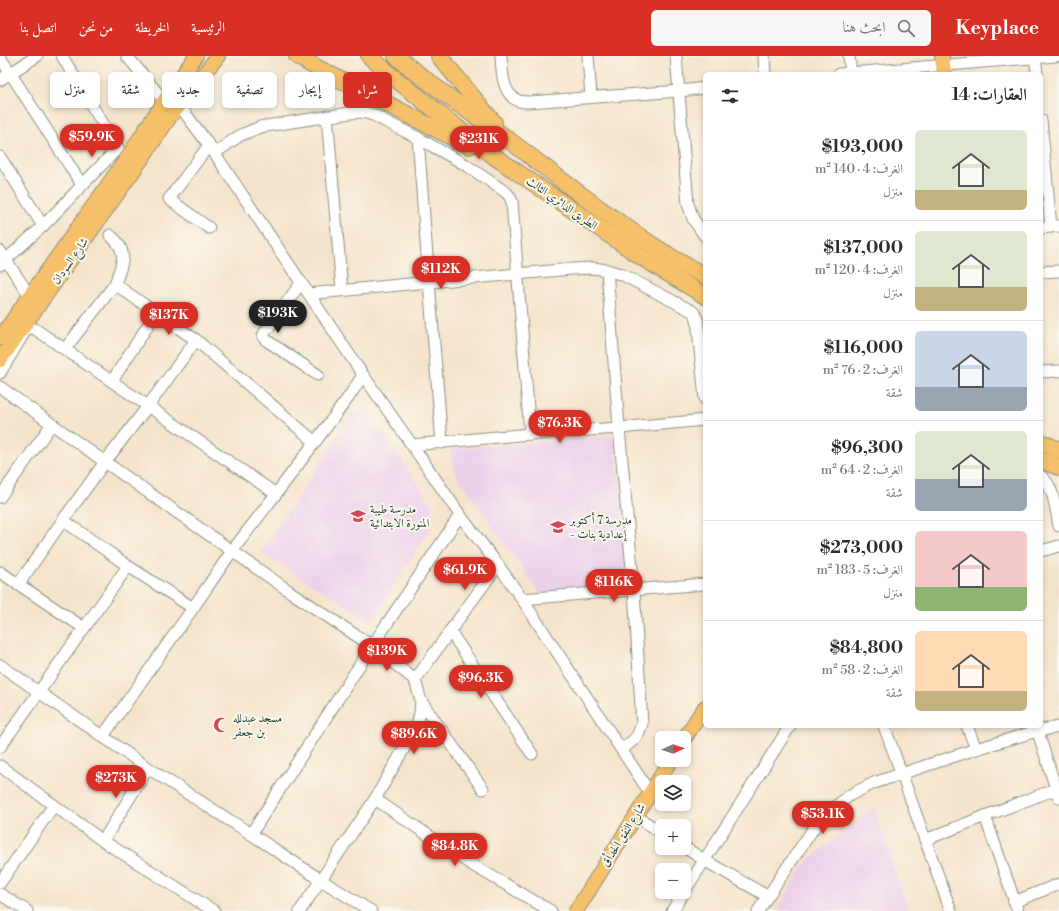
<!DOCTYPE html>
<html lang="ar">
<meta charset="utf-8">
<style>
body{margin:0;font-family:"Libre Bodoni",Amiri,serif;background:#f7f7f7;color:#2b2b33;direction:rtl;height:100vh;display:flex;flex-direction:column;font-size:15px;white-space:nowrap}
*{box-sizing:border-box;margin:0}
p{font-size:13px;color:#7c7c81}
.icon{flex:none;width:22px;height:22px;fill:none;stroke:currentColor;stroke-width:2;stroke-linecap:round;stroke-linejoin:round}
.map{position:relative;flex:1;overflow:hidden;direction:ltr}
.sheet{position:absolute;left:703px;top:16px;width:340px;height:656px;display:flex;flex-direction:column;background:#fff;border-radius:6px;box-shadow:0 2px 6px #0003;direction:rtl}
.sheet>*{flex:none}
.hud{position:absolute;left:12px;top:16px;width:380px;height:36px;direction:rtl;display:flex;gap:8px}
.needle{width:26px;rotate:87deg}
.fabs{position:absolute;left:655px;top:675px;display:grid;gap:8px}
.fabs a{display:grid;place-items:center;width:36px;height:36px;border-radius:6px;background:#fff;box-shadow:0 2px 6px #0003;font-size:20px}
.price{position:absolute;translate:-50% -34px;padding:0 9px;border-radius:14px;background:#d93025;color:#fff;font-size:13px;line-height:26px;filter:drop-shadow(0 1px 2px #0008)}
.price::after{content:'';position:absolute;left:50%;top:24px;width:12px;height:9px;margin-left:-6px;background:inherit;clip-path:polygon(0 0,100% 0,50% 100%)}
.price.active{background:#222;color:#fff}
ul{padding:0;list-style:none}
li{display:flex;align-items:center;gap:12px;height:100px;padding:0 16px}
li+li{border-top:1px solid #e1e1e2}
li span{display:grid;place-items:center;flex:none;width:112px;height:80px;border-radius:6px;color:#555}
li>.icon{margin-inline-start:auto}
span .icon{width:48px;height:48px;fill:#fffc;stroke-width:1}
li b{font-size:17px}
h2{display:flex;justify-content:space-between;align-items:center;height:48px;padding:0 16px;font-size:17px}
.tag{padding:0 14px;border-radius:6px;background:#fff;box-shadow:0 2px 6px #0003;font-size:14px;line-height:36px}
.tag.active{background:#d93025;color:#fff}
header{display:flex;align-items:center;gap:24px;box-sizing:border-box;height:56px;padding:0 20px;background:#d93025;color:#fff}
header strong{font-size:19px}
nav{display:flex;gap:22px;margin-inline-start:auto;font-size:14px}
.search{width:280px;height:36px;background:#f7f7f7;display:flex;align-items:center;gap:10px;box-sizing:border-box;padding:0 14px;border-radius:6px;color:#7c7c81;font-size:15px}
.map>svg:first-child{display:block}
.built{fill:#ecd1eb}
.lines{fill:none;stroke-linecap:round;stroke-linejoin:round}
.minor-casing{stroke:#8a9080;stroke-width:13}
.major-casing{stroke:#8a9080;stroke-width:16}
.highway-casing{stroke:#8a9080;stroke-width:18}
.minor{stroke:#fff;stroke-width:11}
.major{stroke:#f6c06b;stroke-width:14}
.highway{stroke:#f6c06b;stroke-width:16}
.labels{text-anchor:middle;stroke-width:4;stroke-linejoin:round;paint-order:stroke}
.street-label{font-size:12px;fill:#1f3d34;stroke:#fbf7ec}
.poi-label{font-size:12px;fill:#1f3d34;stroke:#fbf7ec;text-anchor:start}
</style>
<header>
<strong>Keyplace</strong>
<div class="search"><svg class="icon" aria-label="search" viewBox="0 0 24 24"><circle cx="10" cy="10" r="6"/><path d="M15 15l6 6"/></svg>ابحث هنا</div>
<nav><a>الرئيسية</a><a>الخريطة</a><a>من نحن</a><a>اتصل بنا</a></nav>
</header>
<div class="map">
<svg width="1059" height="855" viewBox="0 0 1059 855">
<rect width="100%" height="100%" fill="#fbf7ec"/>
<filter id="ink" filterUnits="userSpaceOnUse"><feTurbulence type="fractalNoise" baseFrequency=".025" numOctaves="2"/><feDisplacementMap in="SourceGraphic" scale="8" xChannelSelector="R" yChannelSelector="G"/><feConvolveMatrix kernelMatrix="1 2 1 2 8 2 1 2 1" color-interpolation-filters="sRGB"/></filter>
<filter id="wash" filterUnits="userSpaceOnUse"><feTurbulence type="fractalNoise" baseFrequency=".012" numOctaves="4" result="noise"/><feDisplacementMap in="SourceGraphic" scale="16" xChannelSelector="R" yChannelSelector="G"/><feGaussianBlur stdDeviation="0.9" result="paint"/><feColorMatrix in="noise" values="0 0 0 0 0 0 0 0 0 0 0 0 0 0 0 0 0 1.4 0 .05"/><feComposite in="paint" operator="in"/></filter>
<g filter="url(#wash)">
<rect width="100%" height="100%" fill="#f5e4cc"/>
<g class="built">
<polygon points="368,356 432,448 431,472 371,565 261,497 353,357"/>
<polygon points="615,380 629,528 540,538 453,414 450,393"/>
<polygon points="874,751 908,855 777,855 804,808"/>
</g>
</g>
<g filter="url(#ink)">
<g class="lines">
<g class="minor-casing">
<g id="minor">
<polyline points="127,0 164,45"/>
<path d="M 501,0 C 502,15 502,39 519,45 C 522,46 526,46 529,46 L 680,35 L 705,32"/>
<polyline points="588,0 591,41"/>
<polyline points="676,0 688,148 693,163 705,180"/>
<polyline points="764,0 765,18"/>
<polyline points="849,0 851,18"/>
<polyline points="1035,0 1037,18"/>
<polyline points="0,1 82,129"/>
<polyline points="839,18 1056,0"/>
<polyline points="0,24 37,0"/>
<polyline points="179,49 209,89 363,319 412,389 460,459 498,509 522,543 650,737"/>
<polyline points="327,60 342,234"/>
<polyline points="1041,64 1051,171"/>
<polyline points="418,82 429,226 442,387"/>
<polyline points="215,97 239,80 260,71 350,57 363,56 373,59 418,82 466,109 507,137 510,141 512,146 530,378"/>
<polyline points="0,101 43,170"/>
<polyline points="209,172 169,143 209,89"/>
<polyline points="1041,172 1059,170"/>
<path d="M 110,179 C 130,196 122,207 115,228"/>
<polyline points="0,195 30,240"/>
<polyline points="0,209 43,170 118,92 87,42 62,0"/>
<path d="M 607,214 L 619,372 L 634,534 L 642,668 C 637,683 634,684 622,693"/>
<polyline points="1041,216 1059,215"/>
<polyline points="301,227 265,276 263,280 266,284 318,319"/>
<polyline points="309,238 429,226 572,213 593,212 607,214 623,219 692,255 695,258 697,263 705,343"/>
<polyline points="156,257 196,284 315,386"/>
<polyline points="65,293 115,228 156,257 112,325"/>
<polyline points="1041,316 1059,315"/>
<polyline points="0,317 26,274 31,272 35,273 148,350 276,438"/>
<polyline points="0,331 105,406 292,537 372,590 415,624 421,645 483,733"/>
<polyline points="412,389 530,378 619,372 705,364"/>
<path d="M 1041,420 C 1054,429 1056,456 1059,470"/>
<polyline points="0,441 52,368"/>
<polyline points="63,464 128,510 193,552"/>
<polyline points="1041,495 1059,490"/>
<polyline points="0,516 84,572"/>
<polyline points="18,529 63,464 105,406 148,350 196,284"/>
<polyline points="522,543 705,528"/>
<polyline points="450,575 532,698"/>
<polyline points="0,609 148,712 251,778 321,824 371,855"/>
<polyline points="415,624 450,575 498,509"/>
<path d="M 884,670 C 907,731 928,793 951,855"/>
<polyline points="967,670 976,693"/>
<polyline points="1036,670 1059,742"/>
<polyline points="103,680 193,552 232,495 276,438 348,342 363,319"/>
<polyline points="0,691 128,510"/>
<polyline points="0,710 103,785 214,855"/>
<polyline points="375,743 469,807 551,855"/>
<polyline points="636,760 662,777"/>
<polyline points="985,760 1018,855"/>
<polyline points="251,778 372,590 460,459"/>
<polyline points="925,784 985,760 1056,733"/>
<polyline points="103,785 148,712"/>
<polyline points="684,791 704,804 767,840"/>
<polyline points="0,827 54,749"/>
<polyline points="0,838 27,855"/>
<polyline points="1014,846 1059,828"/>
<polyline points="300,855 375,743 417,670 420,657 421,645"/>
<polyline points="672,855 790,670"/>
<polyline points="758,855 813,773 831,754 850,739 874,727 976,693 1037,675 1059,671"/>
</g>
</g>
<g class="major-casing">
<g id="major">
<polyline points="942,0 944,18"/>
<polyline points="0,282 129,99 164,45 196,0"/>
<polyline points="0,304 139,107 169,62 218,0"/>
<polyline points="684,683 705,651"/>
<polyline points="576,855 671,704"/>
</g>
</g>
<g class="highway-casing">
<g id="highway">
<polyline points="297,0 310,8 356,32 469,90"/>
<polyline points="369,0 398,25 495,101 643,202 705,240"/>
<path d="M 396,0 C 432,31 472,57 510,85 C 562,124 613,165 668,199 C 680,207 693,213 705,220"/>
<polyline points="439,0 494,67"/>
<polyline points="1041,386 1059,394"/>
<polyline points="1041,404 1059,411"/>
</g>
</g>
<use href="#minor" class="minor"/>
<use href="#major" class="major"/>
<use href="#highway" class="highway"/>
</g>
</g>
<defs>
<g id="school-bare" transform="scale(1.2)"><path d="M0-5L7-2L0 1L-7-2ZM-4 1L0 2.5L4 1V4Q0 6-4 4Z" fill="#d1495b" stroke="#fbf7ec" stroke-width="2.5" paint-order="stroke"/></g>
<g id="mosque-bare" transform="scale(1.2)"><path d="M3.5-4.9A6 6 0 1 0 3.5 4.9A5 5 0 1 1 3.5-4.9Z" fill="#d1495b" stroke="#fbf7ec" stroke-width="2.5" paint-order="stroke"/></g>
</defs>
<g fill-rule="evenodd">
<use href="#school-bare" x="358" y="460"/>
<use href="#school-bare" x="558" y="471"/>
<use href="#mosque-bare" x="221" y="669"/>
</g>
<g class="labels">
<g class="street-label">
<text transform="translate(562 147) rotate(35)" y="4">الطريق الدائري الثالث</text>
<text transform="translate(70 205) rotate(-55)" y="4">شارع السودان</text>
<text transform="translate(623 779) rotate(-58)" y="4">شارع النفق الحدأق</text>
</g>
<g class="poi-label">
<text x="370" y="457">مدرسة طيبة<tspan x="370" dy="14">المنورة الابتدائية</tspan></text>
<text x="570" y="468">مدرسة 7 أكتوبر<tspan x="570" dy="14">- إعدادية بنات</tspan></text>
<text x="233" y="666">مسجد عبدلله<tspan x="233" dy="14">بن جعفر</tspan></text>
</g>
</g>
</svg>
<div class="fabs">
<a><svg class="needle" viewBox="-14 -14 28 28"><path d="M0-13l5 13h-10z" fill="#e53935"/><path d="M0 13l5-13h-10z" fill="#7c7c81"/></svg></a>
<a><svg class="icon" aria-label="layers" viewBox="0 0 24 24"><path d="M12 4l9 5-9 5-9-5zM3 14l9 5 9-5"/></svg></a>
<a>+</a>
<a>−</a>
</div>
<b class="price" style="left:92px;top:102px">$59.9K</b>
<b class="price" style="left:479px;top:104px">$231K</b>
<b class="price" style="left:441px;top:234px">$112K</b>
<b class="price active" style="left:278px;top:278px">$193K</b>
<b class="price" style="left:169px;top:280px">$137K</b>
<b class="price" style="left:560px;top:388px">$76.3K</b>
<b class="price" style="left:465px;top:535px">$61.9K</b>
<b class="price" style="left:614px;top:547px">$116K</b>
<b class="price" style="left:387px;top:616px">$139K</b>
<b class="price" style="left:481px;top:643px">$96.3K</b>
<b class="price" style="left:414px;top:699px">$89.6K</b>
<b class="price" style="left:116px;top:743px">$273K</b>
<b class="price" style="left:823px;top:779px">$53.1K</b>
<b class="price" style="left:455px;top:811px">$84.8K</b>
<div class="hud">
<a class="tag active">شراء</a>
<a class="tag">إيجار</a>
<a class="tag">تصفية</a>
<a class="tag">جديد</a>
<a class="tag">شقة</a>
<a class="tag">منزل</a>
</div>
<section class="sheet">
<h2>العقارات: 14<svg class="icon" aria-label="filters" viewBox="0 0 24 24"><path d="M4 7h16M4 17h16"/><circle cx="9" cy="7" r="2"/><circle cx="15" cy="17" r="2"/></svg></h2>
<ul>
<li><span style="background:linear-gradient(#dfe7d0 75%,#c2b280 0)"><svg class="icon" aria-label="home" viewBox="0 0 24 24"><path d="M3 11l9-7 9 7M6 9v11h12V9"/></svg></span><div><b>$193,000</b><p>الغرف: 4 · 140 m²</p><p>منزل</p></div></li>
<li><span style="background:linear-gradient(#dfe7d0 70%,#c2b280 0)"><svg class="icon" aria-label="home" viewBox="0 0 24 24"><path d="M3 11l9-7 9 7M6 9v11h12V9"/></svg></span><div><b>$137,000</b><p>الغرف: 4 · 120 m²</p><p>منزل</p></div></li>
<li><span style="background:linear-gradient(#c9d6e8 70%,#9aa5b1 0)"><svg class="icon" aria-label="home" viewBox="0 0 24 24"><path d="M3 11l9-7 9 7M6 9v11h12V9"/></svg></span><div><b>$116,000</b><p>الغرف: 2 · 76 m²</p><p>شقة</p></div></li>
<li><span style="background:linear-gradient(#dfe7d0 60%,#9aa5b1 0)"><svg class="icon" aria-label="home" viewBox="0 0 24 24"><path d="M3 11l9-7 9 7M6 9v11h12V9"/></svg></span><div><b>$96,300</b><p>الغرف: 2 · 64 m²</p><p>شقة</p></div></li>
<li><span style="background:linear-gradient(#f6c9c9 70%,#8fb573 0)"><svg class="icon" aria-label="home" viewBox="0 0 24 24"><path d="M3 11l9-7 9 7M6 9v11h12V9"/></svg></span><div><b>$273,000</b><p>الغرف: 5 · 183 m²</p><p>منزل</p></div></li>
<li><span style="background:linear-gradient(#ffd9b3 75%,#c2b280 0)"><svg class="icon" aria-label="home" viewBox="0 0 24 24"><path d="M3 11l9-7 9 7M6 9v11h12V9"/></svg></span><div><b>$84,800</b><p>الغرف: 2 · 58 m²</p><p>شقة</p></div></li>
</ul>
</section>
</div>
